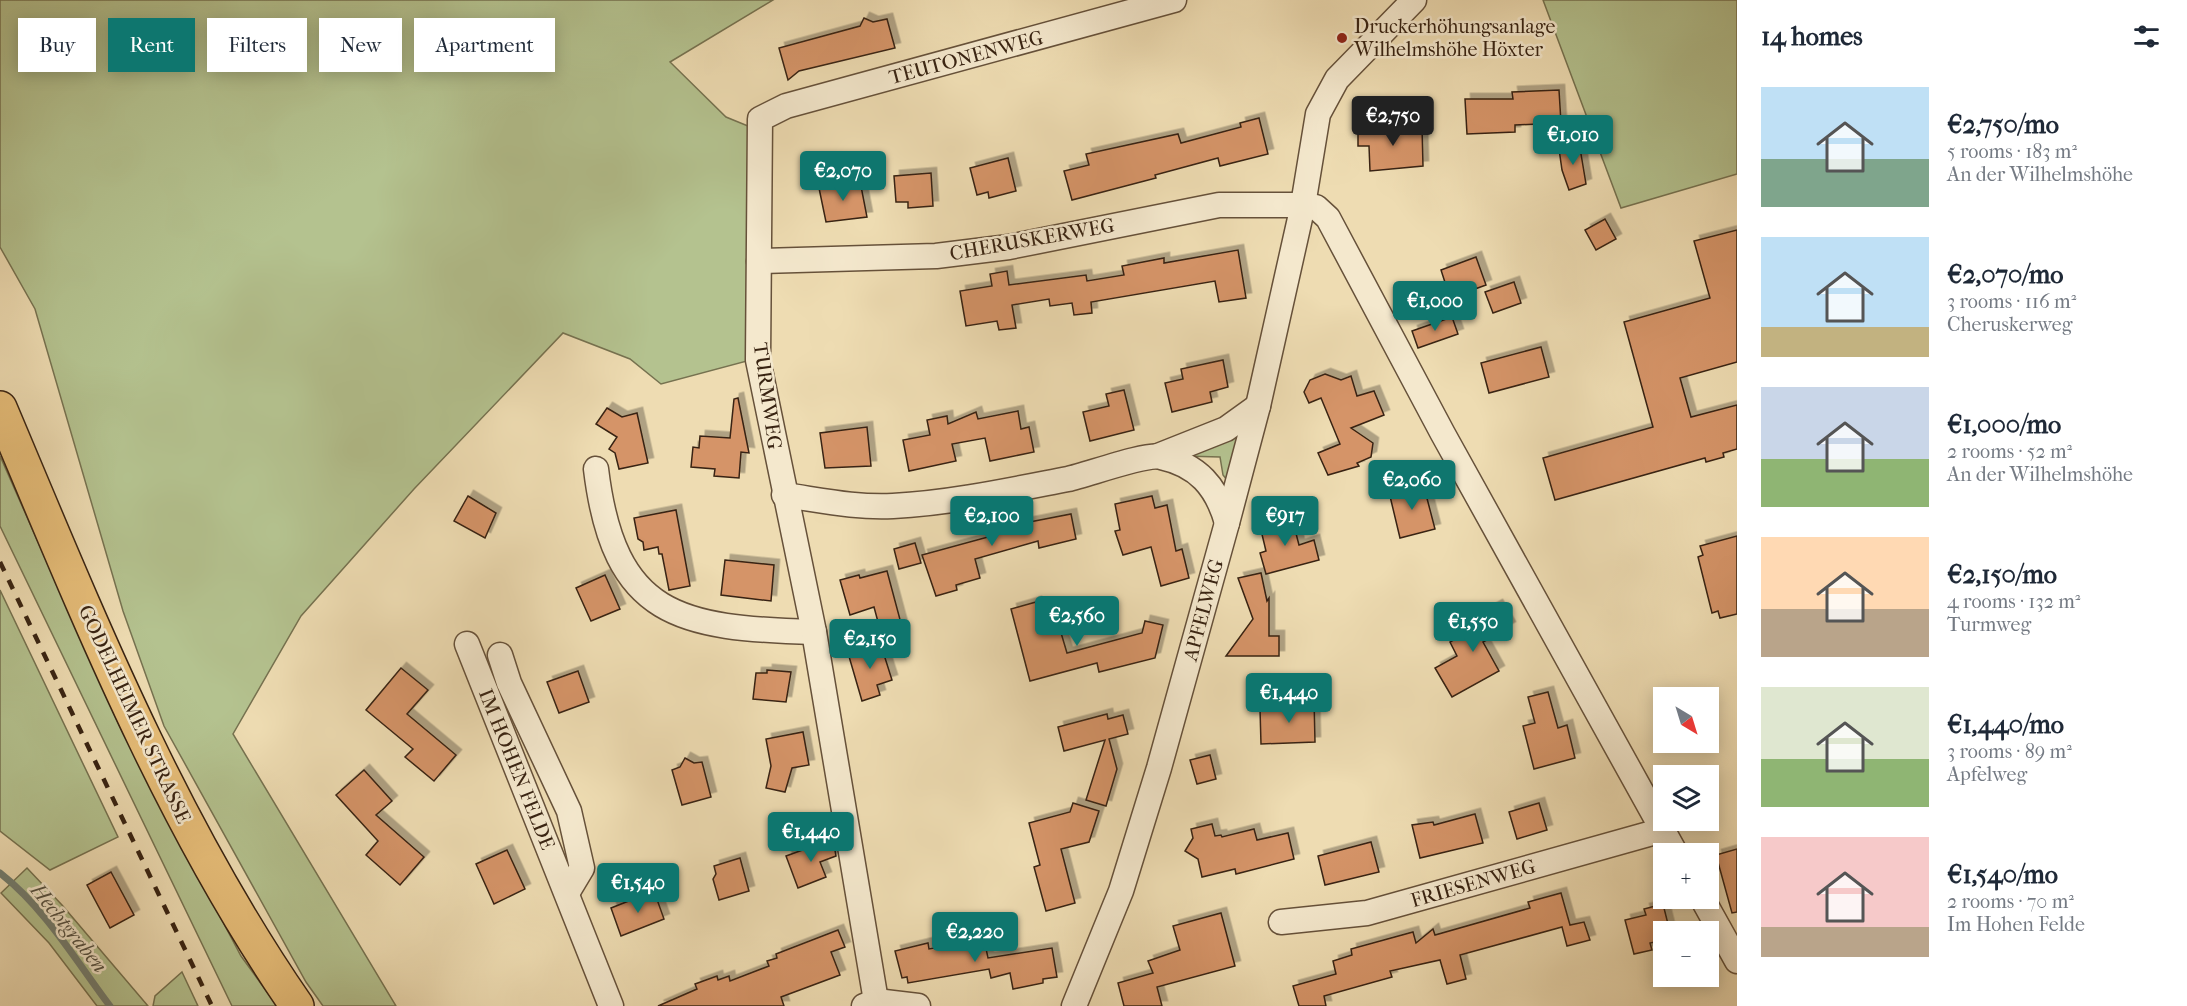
<!DOCTYPE html>
<meta charset="utf-8">
<style>
body{margin:0;font-family:"IM FELL French Canon",serif;background:#f2f2f3;color:#1f2937;height:100vh;display:flex;flex-direction:column;font-size:22px;white-space:nowrap}
*{box-sizing:border-box;margin:0}
p{font-size:20px;color:#747a83}
.icon{flex:none;width:33px;height:33px;fill:none;stroke:currentColor;stroke-width:2;stroke-linecap:round;stroke-linejoin:round}
.map{position:relative;flex:1;overflow:hidden}
.details{display:flex;flex-direction:column;background:#fff;width:450px}
.details>*{flex:none}
.top-card{position:absolute;left:18px;top:18px;width:570px;height:54px;display:flex;gap:12px}
.needle{width:39px;rotate:142deg}
.buttons{position:absolute;left:1653px;top:687px;display:grid;gap:12px}
.buttons a{display:grid;place-items:center;width:66px;height:66px;border-radius:0px;background:#fff;box-shadow:0 3px 15px #0003;font-size:30px}
.price{position:absolute;translate:-50% -51px;padding:0 14px;border-radius:6px;background:#0f766e;color:#fff;font-size:20px;line-height:39px;filter:drop-shadow(0 2px 3px #0008)}
.price::after{content:'';position:absolute;left:50%;top:36px;width:18px;height:14px;margin-left:-9px;background:inherit;clip-path:polygon(0 0,100% 0,50% 100%)}
.price.selected{background:#222;color:#fff}
ul{padding:0;list-style:none}
li{display:flex;align-items:center;gap:18px;height:150px;padding:0 24px}
li span{display:grid;place-items:center;flex:none;width:168px;height:120px;border-radius:0px;color:#555}
li>.icon{margin-inline-start:auto}
span .icon{width:72px;height:72px;fill:#fffc;stroke-width:1}
li b{font-size:26px}
h2{display:flex;justify-content:space-between;align-items:center;height:72px;padding:0 24px;font-size:26px}
.chip{padding:0 21px;border-radius:0px;background:#fff;box-shadow:0 3px 15px #0003;font-size:21px;line-height:54px}
.chip.selected{background:#0f766e;color:#fff}
main{display:flex;flex:1;min-height:0}
.map>svg:first-child{display:block}
.green{fill:#b4c28f;stroke:#767250;stroke-width:1.5}
.lines{fill:none;stroke-linecap:round;stroke-linejoin:round}
.stream{stroke:#737e71;stroke-width:7}
.building{fill:#d59468;stroke:#382312;stroke-width:1.5;filter:url(#shadow)}
.street-casing{stroke:#66513a;stroke-width:27}
.primary-casing{stroke:#382312;stroke-width:36}
.street{stroke:#f4e8cd;stroke-width:24}
.primary{stroke:#e7be79;stroke-width:33}
.rail{stroke:#382312;stroke-width:4.5;stroke-dasharray:10 10;stroke-linecap:butt}
.poi-dot{fill:#8f2418;stroke:#f4e8cd;stroke-width:2}
.labels{text-anchor:middle;stroke-width:5;stroke-linejoin:round;paint-order:stroke}
.poi-label{font-size:20px;fill:#382312;stroke:#f4e8cd;text-anchor:start}
.street-label{font-size:20px;fill:#382312;stroke:#f4e8cd}
.water-label{font-size:21px;font-style:italic;fill:#555142;stroke:#f4e8cd}
</style>
<main>
<div class="map">
<svg width="1737" height="1006" viewBox="0 0 1737 1006">
<defs>
<filter id="shadow"><feDropShadow dx="5.5" dy="-5.5" stdDeviation="0" flood-color="#0004"/></filter>
</defs>
<rect width="100%" height="100%" fill="#eedcb2"/>
<filter id="stains"><feTurbulence type="fractalNoise" baseFrequency=".00333" numOctaves="4"/><feColorMatrix values="0 0 0 0 .2 0 0 0 0 .09 0 0 0 0 .02 0 0 0 .5 -.17"/></filter>
<radialGradient id="worn" r=".72"><stop offset=".6" stop-color="#630" stop-opacity="0"/><stop offset="1" stop-color="#630" stop-opacity=".3"/></radialGradient>
<g class="green">
<polygon points="0,0 773,0 670,62 726,117 748,126 747,361 661,384 630,359 563,333 414,489 301,616 233,734 396,1006 323,1006 306,982 164,726 123,611 35,309 0,247"/>
<polygon points="1543,0 1737,0 1737,174 1621,208"/>
<polygon points="1255,429 1238,494 1223,475 1220,457 1183,456"/>
<polygon points="0,456 119,725 241,956 277,1006 232,1006 0,526"/>
<polygon points="0,590 118,837 50,870 0,831"/>
<polygon points="27,868 62,905 148,1006 97,1006 49,943 1,893"/>
<polygon points="182,972 198,1006 153,1006 155,996"/>
</g>
<g class="lines">
<path class="stream" d="M 0,873 C 45,908 76,961 110,1006"/>
</g>
<g class="building">
<polygon points="864,18 873,22 887,19 895,48 799,71 788,80 779,48 860,26"/>
<polygon points="1559,90 1561,123 1515,125 1515,132 1467,134 1465,99 1513,99 1512,92"/>
<polygon points="1259,118 1268,154 1220,166 1218,158 1155,175 1156,178 1072,200 1064,171 1089,165 1086,154 1178,134 1181,143 1241,127 1240,123"/>
<polygon points="1422,127 1423,166 1370,171 1369,146 1358,146 1358,129"/>
<polygon points="1579,142 1586,184 1569,190 1562,170 1559,149"/>
<polygon points="1008,158 1016,191 989,198 988,192 977,195 970,168"/>
<polygon points="931,173 933,206 908,208 908,202 896,202 894,176"/>
<polygon points="860,181 867,217 826,222 819,188"/>
<polygon points="1605,219 1616,239 1596,250 1585,230"/>
<polygon points="1737,230 1737,362 1680,378 1691,417 1737,405 1737,449 1723,453 1724,457 1706,462 1705,458 1555,500 1543,458 1653,427 1624,322 1710,298 1694,241"/>
<polygon points="1238,250 1246,298 1219,302 1215,281 1091,302 1092,313 1074,315 1072,303 1050,306 1049,299 1012,305 1016,328 999,330 997,321 966,326 960,291 992,286 990,274 1007,271 1009,285 1086,275 1087,281 1124,275 1122,266 1164,258 1164,263"/>
<polygon points="1476,257 1486,285 1450,298 1441,270"/>
<polygon points="1514,282 1521,303 1493,313 1485,292"/>
<polygon points="1452,317 1458,334 1418,348 1412,331"/>
<polygon points="1541,347 1549,377 1489,393 1481,363"/>
<polygon points="1223,360 1228,387 1210,392 1212,402 1172,412 1165,383 1183,379 1181,369"/>
<polygon points="1325,374 1341,380 1351,376 1357,396 1374,391 1384,415 1351,428 1373,443 1371,457 1357,463 1359,466 1328,475 1318,453 1340,444 1321,398 1309,403 1304,392 1310,380"/>
<polygon points="1124,390 1134,430 1090,441 1083,412 1109,406 1106,394"/>
<polygon points="738,398 749,453 741,452 739,478 714,476 715,469 691,467 693,447 699,448 700,436 730,438 734,399"/>
<polygon points="607,408 622,417 637,413 648,463 619,469 615,453 609,449 617,437 596,424"/>
<polygon points="1018,411 1021,429 1029,427 1034,452 990,461 985,438 952,444 956,461 909,471 903,440 930,435 927,420 947,416 948,424 976,412 978,419"/>
<polygon points="867,427 871,466 825,468 820,433"/>
<polygon points="1423,483 1435,529 1400,538 1389,492"/>
<polygon points="468,496 496,513 485,538 454,521"/>
<polygon points="1152,496 1155,508 1167,505 1176,551 1182,549 1189,578 1161,586 1151,547 1123,555 1115,531 1120,530 1115,504"/>
<polygon points="1003,506 1009,526 1071,514 1076,539 1039,548 1038,541 975,559 980,578 956,585 957,590 936,596 922,555 988,537 981,510"/>
<polygon points="676,510 690,586 669,590 662,554 659,554 658,547 644,550 643,542 638,539 634,518"/>
<polygon points="1292,518 1299,545 1314,540 1319,560 1266,574 1260,553 1266,551 1260,526"/>
<polygon points="1737,536 1737,614 1720,618 1718,611 1712,613 1698,557 1703,555 1700,546"/>
<polygon points="915,543 921,563 899,569 894,549"/>
<polygon points="725,560 774,565 771,601 721,595"/>
<polygon points="887,571 902,627 881,633 874,607 850,615 840,580 859,575 860,578"/>
<polygon points="1261,573 1267,601 1269,598 1269,636 1279,636 1279,656 1226,656 1253,619 1238,578"/>
<polygon points="605,575 620,609 591,621 576,588"/>
<polygon points="1036,602 1043,630 1059,626 1067,653 1142,633 1145,621 1163,625 1155,658 1099,672 1097,663 1030,681 1011,609"/>
<polygon points="1497,605 1510,627 1483,642 1499,671 1452,697 1435,668 1457,656 1450,642 1473,629 1469,621"/>
<polygon points="880,642 892,680 877,685 880,695 862,701 848,653"/>
<polygon points="401,668 428,690 407,714 456,755 434,781 405,757 413,749 366,710"/>
<polygon points="767,670 791,672 786,702 753,699 756,673 767,673"/>
<polygon points="578,671 589,702 559,713 547,682"/>
<polygon points="1548,692 1558,728 1567,725 1575,758 1534,769 1523,726 1535,723 1528,697"/>
<polygon points="1314,699 1315,742 1261,744 1260,709 1288,710 1288,700"/>
<polygon points="1107,714 1108,719 1123,715 1128,734 1109,739 1117,769 1106,806 1086,800 1105,740 1064,751 1058,727"/>
<polygon points="803,732 809,765 792,768 785,792 766,788 771,766 766,739"/>
<polygon points="1210,755 1216,779 1197,784 1190,760"/>
<polygon points="685,758 694,763 702,762 711,797 682,805 672,770 680,767"/>
<polygon points="364,770 392,801 376,815 424,857 400,885 366,855 378,841 336,795"/>
<polygon points="1073,803 1099,811 1089,842 1061,849 1075,903 1046,911 1034,867 1040,865 1029,823 1070,812"/>
<polygon points="1539,803 1547,830 1517,839 1509,812"/>
<polygon points="1475,814 1483,843 1420,858 1412,825 1433,822 1434,825"/>
<polygon points="1212,824 1215,836 1221,835 1222,837 1254,829 1257,840 1288,833 1294,859 1236,874 1235,869 1202,877 1198,859 1185,851 1193,838 1191,829"/>
<polygon points="833,839 836,856 820,862 826,877 798,888 786,856"/>
<polygon points="1371,842 1379,872 1325,885 1318,856"/>
<polygon points="1737,849 1737,912 1732,913 1716,855"/>
<polygon points="507,850 525,889 494,904 476,864"/>
<polygon points="740,858 749,891 719,900 713,879 716,874 714,866"/>
<polygon points="111,872 134,915 110,928 87,885"/>
<polygon points="654,891 664,919 621,936 611,908"/>
<polygon points="1561,893 1570,925 1584,922 1590,940 1567,946 1562,927 1460,955 1466,979 1447,984 1440,960 1390,971 1392,977 1324,996 1326,1006 1299,1006 1293,986 1336,974 1333,961 1352,955 1351,949 1413,932 1416,943 1433,929 1435,935 1530,908 1528,902"/>
<polygon points="1663,904 1670,932 1664,932 1664,940 1650,943 1652,950 1634,954 1625,920 1646,915 1644,909"/>
<polygon points="1221,913 1235,966 1157,987 1162,1006 1124,1006 1118,983 1153,973 1148,961 1180,950 1173,926"/>
<polygon points="838,930 845,947 831,952 840,975 781,997 784,1006 658,1006 697,989 695,984 717,976 718,980 729,976 730,981 769,966 767,961 777,958 776,954"/>
<polygon points="984,939 988,958 1052,948 1057,977 1043,979 1043,983 1013,989 1010,973 991,978 989,969 908,983 907,977 902,978 895,951 928,943 929,949"/>
</g>
<g class="lines">
<g class="street-casing">
<g id="street">
<polyline points="759,261 936,256 1009,247 1219,205 1303,205 1316,207 1328,218 1443,434 1676,854"/>
<polyline points="1158,456 1226,429 1258,406"/>
<path d="M 596,469 C 614,618 680,628 814,632"/>
<path d="M 784,495 C 820,500 856,508 893,506 C 951,503 1011,490 1068,479 C 1087,475 1146,453 1161,457 C 1198,465 1217,487 1227,523"/>
<polyline points="467,644 611,1006"/>
<polyline points="500,655 509,683 569,811 582,868 567,893"/>
<polyline points="1702,898 1737,961"/>
<polyline points="1281,922 1367,913 1663,830"/>
<polyline points="876,1001 814,632 758,360 760,119 786,106 1174,0"/>
<polyline points="864,1006 876,1001 918,1006"/>
<polyline points="1074,1006 1121,891 1159,768 1227,523 1258,406 1303,205 1318,114 1337,79 1414,0"/>
</g>
</g>
<g class="primary-casing">
<path id="primary" d="M 0,408 C 87,614 169,821 297,1006"/>
</g>
<use href="#street" class="street"/>
<use href="#primary" class="primary"/>
<polyline class="rail" points="0,562 212,1006"/>
</g>
<circle class="poi-dot" cx="1342" cy="38" r="6"/>
<g class="labels">
<g class="poi-label">
<text x="1354" y="33">Druckerhöhungsanlage<tspan x="1354" dy="23">Wilhelmshöhe Höxter</tspan></text>
</g>
<g class="street-label">
<text transform="translate(966 57) rotate(-15)" y="7">TEUTONENWEG</text>
<text transform="translate(1032 239) rotate(-10)" y="7">CHERUSKERWEG</text>
<text transform="translate(768 396) rotate(82)" y="7">TURMWEG</text>
<text transform="translate(1203 610) rotate(-75)" y="7">APFELWEG</text>
<text transform="translate(135 714) rotate(65)" y="7">GODELHEIMER STRASSE</text>
<text transform="translate(517 769) rotate(68)" y="7">IM HOHEN FELDE</text>
<text transform="translate(1473 883) rotate(-16)" y="7">FRIESENWEG</text>
</g>
<g class="water-label">
<text transform="translate(69 928) rotate(51)" y="7">Hechtgraben</text>
</g>
</g>
<rect width="100%" height="100%" filter="url(#stains)"/>
<rect width="100%" height="100%" fill="url(#worn)"/>
</svg>
<div class="buttons">
<a><svg class="needle" viewBox="-14 -14 28 28"><path d="M0-13l5 13h-10z" fill="#e53935"/><path d="M0 13l5-13h-10z" fill="#747a83"/></svg></a>
<a><svg class="icon" aria-label="layers" viewBox="0 0 24 24"><path d="M12 4l9 5-9 5-9-5zM3 14l9 5 9-5"/></svg></a>
<a>+</a>
<a>−</a>
</div>
<b class="price selected" style="left:1393px;top:147px">€2,750</b>
<b class="price" style="left:1573px;top:166px">€1,010</b>
<b class="price" style="left:843px;top:202px">€2,070</b>
<b class="price" style="left:1435px;top:332px">€1,000</b>
<b class="price" style="left:1412px;top:511px">€2,060</b>
<b class="price" style="left:992px;top:547px">€2,100</b>
<b class="price" style="left:1285px;top:547px">€917</b>
<b class="price" style="left:1077px;top:647px">€2,560</b>
<b class="price" style="left:1473px;top:653px">€1,550</b>
<b class="price" style="left:870px;top:670px">€2,150</b>
<b class="price" style="left:1289px;top:724px">€1,440</b>
<b class="price" style="left:811px;top:863px">€1,440</b>
<b class="price" style="left:638px;top:914px">€1,540</b>
<b class="price" style="left:975px;top:963px">€2,220</b>
<div class="top-card">
<a class="chip">Buy</a>
<a class="chip selected">Rent</a>
<a class="chip">Filters</a>
<a class="chip">New</a>
<a class="chip">Apartment</a>
</div>
</div>
<section class="details">
<h2>14 homes<svg class="icon" aria-label="filters" viewBox="0 0 24 24"><path d="M4 7h16M4 17h16"/><circle cx="9" cy="7" r="2"/><circle cx="15" cy="17" r="2"/></svg></h2>
<ul>
<li><span style="background:linear-gradient(#bfe0f5 60%,#7fa58c 0)"><svg class="icon" aria-label="home" viewBox="0 0 24 24"><path d="M3 11l9-7 9 7M6 9v11h12V9"/></svg></span><div><b>€2,750/mo</b><p>5 rooms · 183 m²</p><p>An der Wilhelmshöhe</p></div></li>
<li><span style="background:linear-gradient(#bfe0f5 75%,#c2b280 0)"><svg class="icon" aria-label="home" viewBox="0 0 24 24"><path d="M3 11l9-7 9 7M6 9v11h12V9"/></svg></span><div><b>€2,070/mo</b><p>3 rooms · 116 m²</p><p>Cheruskerweg</p></div></li>
<li><span style="background:linear-gradient(#c9d6e8 60%,#8fb573 0)"><svg class="icon" aria-label="home" viewBox="0 0 24 24"><path d="M3 11l9-7 9 7M6 9v11h12V9"/></svg></span><div><b>€1,000/mo</b><p>2 rooms · 52 m²</p><p>An der Wilhelmshöhe</p></div></li>
<li><span style="background:linear-gradient(#ffd9b3 60%,#b9a48a 0)"><svg class="icon" aria-label="home" viewBox="0 0 24 24"><path d="M3 11l9-7 9 7M6 9v11h12V9"/></svg></span><div><b>€2,150/mo</b><p>4 rooms · 132 m²</p><p>Turmweg</p></div></li>
<li><span style="background:linear-gradient(#dfe7d0 60%,#8fb573 0)"><svg class="icon" aria-label="home" viewBox="0 0 24 24"><path d="M3 11l9-7 9 7M6 9v11h12V9"/></svg></span><div><b>€1,440/mo</b><p>3 rooms · 89 m²</p><p>Apfelweg</p></div></li>
<li><span style="background:linear-gradient(#f6c9c9 75%,#b9a48a 0)"><svg class="icon" aria-label="home" viewBox="0 0 24 24"><path d="M3 11l9-7 9 7M6 9v11h12V9"/></svg></span><div><b>€1,540/mo</b><p>2 rooms · 70 m²</p><p>Im Hohen Felde</p></div></li>
</ul>
</section>
</main>
